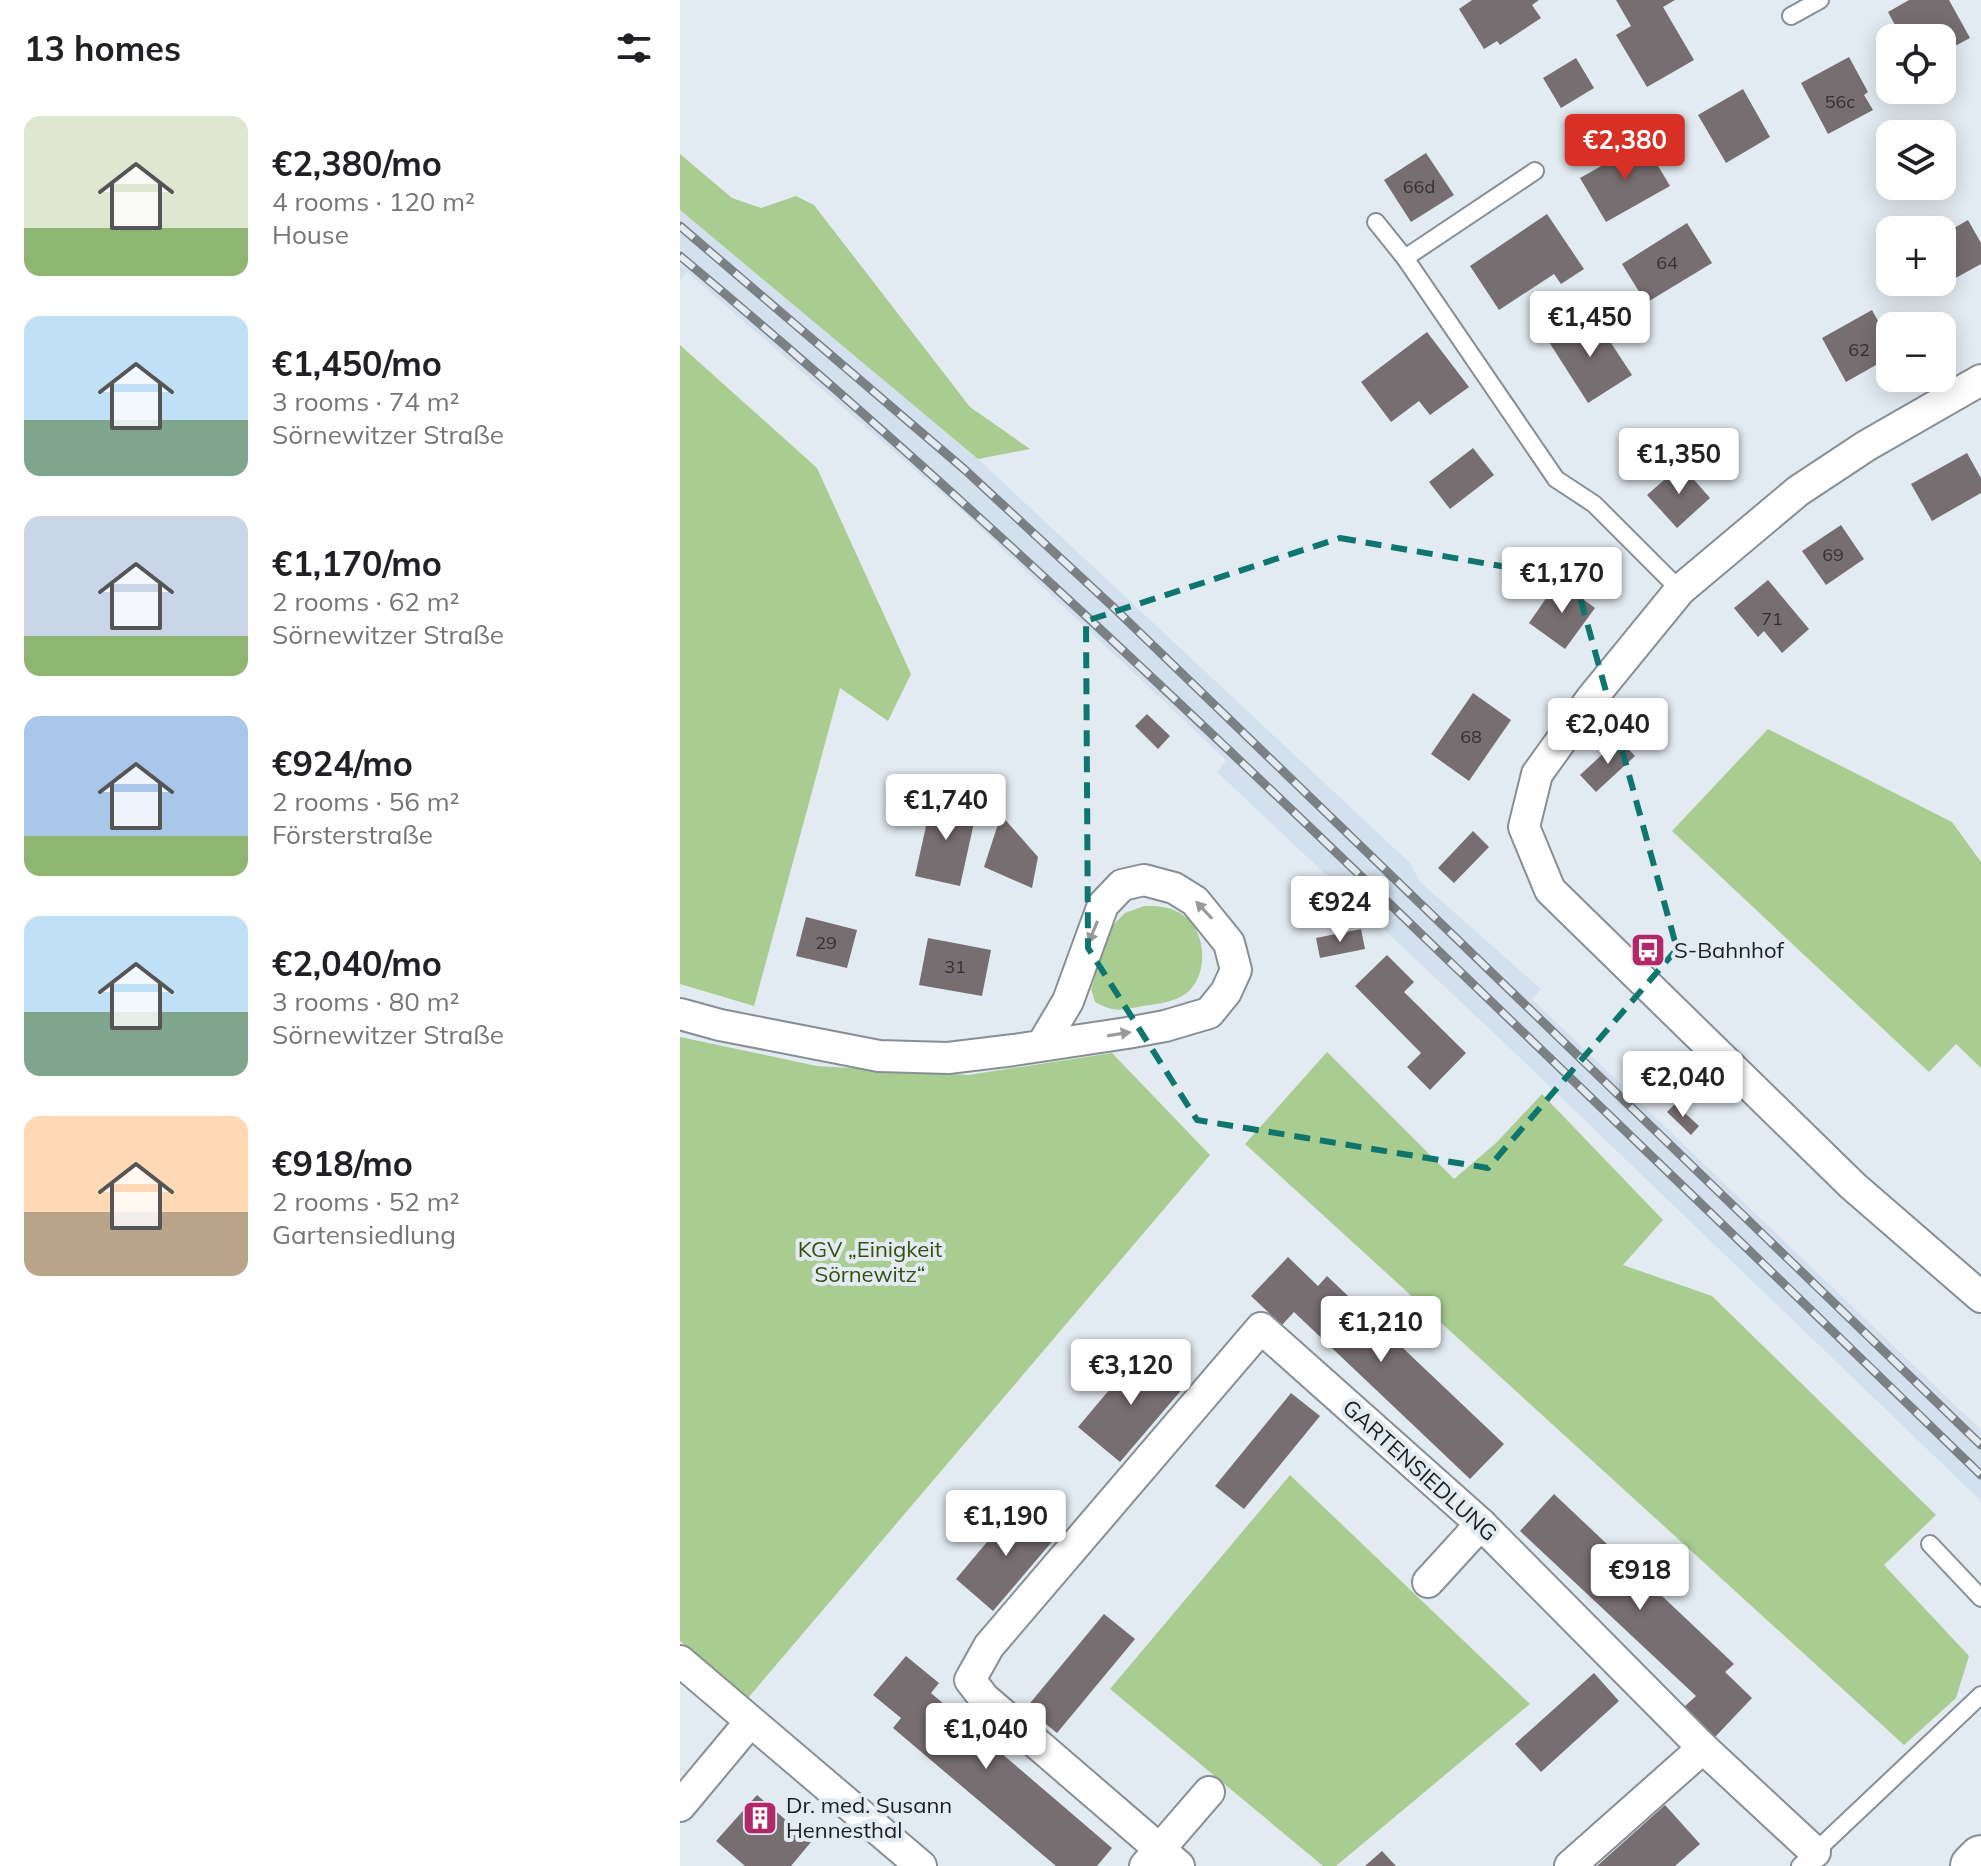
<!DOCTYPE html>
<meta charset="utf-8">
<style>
body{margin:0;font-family:Mulish,sans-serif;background:#f2f2f2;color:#202124;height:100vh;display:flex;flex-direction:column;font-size:30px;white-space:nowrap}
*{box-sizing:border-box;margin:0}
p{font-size:26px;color:#757577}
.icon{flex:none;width:44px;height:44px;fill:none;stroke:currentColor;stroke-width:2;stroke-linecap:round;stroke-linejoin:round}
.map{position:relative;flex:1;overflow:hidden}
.panel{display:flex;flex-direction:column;background:#fff;width:680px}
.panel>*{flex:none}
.buttons{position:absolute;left:1196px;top:24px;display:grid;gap:16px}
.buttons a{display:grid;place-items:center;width:80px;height:80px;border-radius:16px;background:#fff;box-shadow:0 4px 20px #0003;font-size:40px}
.price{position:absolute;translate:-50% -68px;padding:0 18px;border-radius:8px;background:#fff;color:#222;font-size:26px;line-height:52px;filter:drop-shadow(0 2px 4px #0008)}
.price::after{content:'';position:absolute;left:50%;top:48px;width:24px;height:18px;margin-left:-12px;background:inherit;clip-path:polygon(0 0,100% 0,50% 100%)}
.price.current{background:#d93025;color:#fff}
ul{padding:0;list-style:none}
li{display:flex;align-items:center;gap:24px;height:200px;padding:0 24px}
li span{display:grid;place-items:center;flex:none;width:224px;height:160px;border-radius:16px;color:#555}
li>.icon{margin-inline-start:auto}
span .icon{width:96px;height:96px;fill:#fffc;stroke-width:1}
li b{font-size:34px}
h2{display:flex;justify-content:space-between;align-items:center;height:96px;padding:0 24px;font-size:34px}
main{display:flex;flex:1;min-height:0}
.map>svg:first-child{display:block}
.built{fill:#d2e1ed}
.green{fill:#a9cd90}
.building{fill:#776e71}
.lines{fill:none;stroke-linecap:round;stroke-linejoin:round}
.lane-casing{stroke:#878e94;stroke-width:20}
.street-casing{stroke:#878e94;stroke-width:34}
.secondary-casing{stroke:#878e94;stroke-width:48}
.lane{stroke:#fff;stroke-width:16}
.street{stroke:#fff;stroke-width:30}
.secondary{stroke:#fff;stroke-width:44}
.rail-casing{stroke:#7b8084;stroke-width:9}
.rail{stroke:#e3ebf2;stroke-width:6;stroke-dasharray:18;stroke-linecap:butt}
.oneway{fill:#989a9b}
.marked{fill:none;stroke:#0f766e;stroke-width:6;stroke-dasharray:16 10;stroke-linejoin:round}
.labels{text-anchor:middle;stroke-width:8;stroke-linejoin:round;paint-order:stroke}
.number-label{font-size:18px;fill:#323234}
.poi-label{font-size:22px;fill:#1b1e20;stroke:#e3ebf2;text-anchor:start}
.park-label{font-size:22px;fill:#30510c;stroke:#e3ebf2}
.street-label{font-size:22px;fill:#1b1e20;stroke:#e3ebf2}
</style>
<main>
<section class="panel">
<h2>13 homes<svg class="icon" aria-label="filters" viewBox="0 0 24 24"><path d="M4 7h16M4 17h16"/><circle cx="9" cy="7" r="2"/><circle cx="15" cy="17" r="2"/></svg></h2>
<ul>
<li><span style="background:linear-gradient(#dfe7d0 70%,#8fb573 0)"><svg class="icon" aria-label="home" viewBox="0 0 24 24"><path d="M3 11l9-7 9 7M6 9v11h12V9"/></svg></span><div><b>€2,380/mo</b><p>4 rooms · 120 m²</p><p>House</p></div></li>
<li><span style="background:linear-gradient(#bfe0f5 65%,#7fa58c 0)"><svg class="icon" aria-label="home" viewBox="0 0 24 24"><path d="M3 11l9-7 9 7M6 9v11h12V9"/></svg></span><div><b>€1,450/mo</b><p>3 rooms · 74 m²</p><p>Sörnewitzer Straße</p></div></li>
<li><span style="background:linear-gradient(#c9d6e8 75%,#8fb573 0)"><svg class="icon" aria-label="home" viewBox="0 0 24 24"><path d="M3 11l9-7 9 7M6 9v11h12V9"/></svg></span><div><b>€1,170/mo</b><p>2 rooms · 62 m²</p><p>Sörnewitzer Straße</p></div></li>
<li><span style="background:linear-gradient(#a9c7e8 75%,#8fb573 0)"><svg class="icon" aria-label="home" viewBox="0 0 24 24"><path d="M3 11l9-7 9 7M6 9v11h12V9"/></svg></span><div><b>€924/mo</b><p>2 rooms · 56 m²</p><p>Försterstraße</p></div></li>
<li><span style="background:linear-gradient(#bfe0f5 60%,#7fa58c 0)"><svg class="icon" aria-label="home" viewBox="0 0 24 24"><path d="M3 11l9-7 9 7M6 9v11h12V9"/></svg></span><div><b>€2,040/mo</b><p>3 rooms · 80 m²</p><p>Sörnewitzer Straße</p></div></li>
<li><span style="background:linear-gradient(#ffd9b3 60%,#b9a48a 0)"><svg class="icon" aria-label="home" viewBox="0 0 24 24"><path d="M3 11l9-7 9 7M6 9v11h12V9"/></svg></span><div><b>€918/mo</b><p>2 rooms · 52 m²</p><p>Gartensiedlung</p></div></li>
</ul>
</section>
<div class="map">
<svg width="1301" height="1866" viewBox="0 0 1301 1866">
<rect width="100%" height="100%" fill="#e3ebf2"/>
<polygon class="built" points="0,210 298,459 730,863 740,882 861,989 852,999 1301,1430 1301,1501 836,1054 537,772 546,760 281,510 7,272 0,280"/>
<g class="green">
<polygon points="0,154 52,198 81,208 116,196 134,205 290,407 350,449 298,459 0,210"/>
<polygon points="0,345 137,468 231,674 208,721 160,688 74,1006 0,984"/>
<polygon points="1088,729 1272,822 1301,862 1301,1068 1276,1044 1249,1072 992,831"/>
<path d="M 464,906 C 477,906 488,906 500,913 C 525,927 530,969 510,990 C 498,1002 478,1004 463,1006 C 440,1010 436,1013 415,1002 L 411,989 L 430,928 L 445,913 Z"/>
<polygon points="0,1037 137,1066 288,1075 432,1053 530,1155 68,1698 0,1641"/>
<polygon points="647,1052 774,1179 816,1143 862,1094 983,1220 943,1265 1032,1296 1256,1515 1204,1565 1289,1656 1276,1698 1224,1745 565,1144"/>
<polygon points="610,1475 850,1704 656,1866 643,1866 430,1689"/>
</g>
<g class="building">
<polygon points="792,0 859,0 852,5 861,18 820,45 817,41 804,49 779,9"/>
<polygon points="936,0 995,0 983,7 1014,60 967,87 936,35 951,26"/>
<polygon points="1229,0 1269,0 1290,38 1262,53 1262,38 1222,38 1208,12"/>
<polygon points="1169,57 1188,92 1184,95 1193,110 1148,134 1121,83"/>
<polygon points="896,58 914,88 881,108 863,78"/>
<polygon points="1063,89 1090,137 1046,163 1018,115"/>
<polygon points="964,142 990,186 926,222 900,178"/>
<polygon points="746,153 774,195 731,222 704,180"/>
<polygon points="867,214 904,269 881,284 874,274 819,310 790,266"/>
<polygon points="1288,220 1301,243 1301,264 1272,280 1262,262 1262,235"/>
<polygon points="1007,223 1032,263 966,303 942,264"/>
<polygon points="1192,310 1210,343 1210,357 1166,382 1142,338"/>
<polygon points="912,314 952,375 908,403 869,342"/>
<polygon points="747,332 789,387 750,415 739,401 711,422 681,382"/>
<polygon points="793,448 814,475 770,509 749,482"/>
<polygon points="1287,453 1301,478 1301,493 1252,521 1231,484"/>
<polygon points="1001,465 1030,498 997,528 967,495"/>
<polygon points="1161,525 1184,559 1146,585 1122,551"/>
<polygon points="1088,580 1129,629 1102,653 1084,631 1078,637 1054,608"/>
<polygon points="878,581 915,608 885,649 849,623"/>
<polygon points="793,693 831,720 789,781 751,754"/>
<polygon points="467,714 490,736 478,749 455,726"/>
<polygon points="939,739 955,756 916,792 900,775"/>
<polygon points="252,799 297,809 280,886 235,876"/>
<polygon points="321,815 358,857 352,888 304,867"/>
<polygon points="793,831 809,847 774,883 758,868"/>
<polygon points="126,917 177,930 167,968 116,956"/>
<polygon points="681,929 685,949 640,958 636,938"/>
<polygon points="248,938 311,950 302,996 239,985"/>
<polygon points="707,955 734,982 724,992 786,1053 750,1090 727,1067 741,1053 675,986"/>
<polygon points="995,1104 1019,1126 1011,1135 987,1112"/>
<polygon points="608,1257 638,1286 647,1276 824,1444 790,1479 614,1312 602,1325 571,1296"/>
<polygon points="462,1351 504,1387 440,1462 398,1427"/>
<polygon points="611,1393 640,1416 564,1509 535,1486"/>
<polygon points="874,1494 1054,1664 1045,1672 1072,1698 1035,1737 1004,1707 1016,1696 840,1531"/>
<polygon points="338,1505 376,1537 313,1611 276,1579"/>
<polygon points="424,1614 455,1639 377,1733 346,1708"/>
<polygon points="226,1656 259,1683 251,1693 432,1848 417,1866 376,1866 213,1728 221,1718 193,1695"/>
<polygon points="914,1673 939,1701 861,1772 835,1744"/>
<polygon points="77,1795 131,1842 111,1866 65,1866 36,1841"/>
<polygon points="985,1805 1020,1844 995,1866 917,1866"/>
<polygon points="702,1851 716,1866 685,1866"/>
</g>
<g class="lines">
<g class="lane-casing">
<g id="lane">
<polyline points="1111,16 1140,0"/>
<polyline points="855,171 725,258 876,479 914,504 1000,590"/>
<polyline points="696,222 725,258"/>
<polyline points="1250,1544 1301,1598"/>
<polyline points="1120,1866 1301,1695"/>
</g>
</g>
<g class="street-casing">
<g id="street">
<polyline points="1301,380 1186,446 1118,491 1000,590 911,699 857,774 844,827 870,890 1173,1186 1301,1297"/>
<polyline points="0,1014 40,1025 199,1056 268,1058 334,1050 447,1033 485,1026 529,1013 546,992 556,970 549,943 515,901 494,888 464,880 442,885 423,905 388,1001 362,1045"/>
<polyline points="748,1582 801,1524"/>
<polyline points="0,1661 241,1866"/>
<polyline points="0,1806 70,1722"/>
<polyline points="465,1866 529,1792"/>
<polyline points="499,1866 304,1698 290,1680 309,1646 581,1328 801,1524 1023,1748 1135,1852"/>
<polyline points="890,1866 1023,1748"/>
</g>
</g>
<g class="secondary-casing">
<polyline id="secondary" points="1293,1866 1301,1858"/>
</g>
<use href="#lane" class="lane"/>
<use href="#street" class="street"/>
<use href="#secondary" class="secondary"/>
<g class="rail-casing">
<g id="rail">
<polyline points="0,226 284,469 432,606 1301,1445"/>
<path d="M 0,256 C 257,471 499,701 740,933 C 927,1113 1115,1294 1301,1475"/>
</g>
</g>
<use href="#rail" class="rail"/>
</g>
<defs><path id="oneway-solid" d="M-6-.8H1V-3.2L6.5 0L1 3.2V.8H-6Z" transform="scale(2)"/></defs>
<g class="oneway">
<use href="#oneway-solid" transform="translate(524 910) rotate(-133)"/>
<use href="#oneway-solid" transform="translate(413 932) rotate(112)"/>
<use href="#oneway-solid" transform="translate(439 1034) rotate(-9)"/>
</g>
<path class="marked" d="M 660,538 L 895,579 L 997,949 L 808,1168 L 517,1120 L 408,948 L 406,621 Z"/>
<defs>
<g id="bus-square" transform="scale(1.8)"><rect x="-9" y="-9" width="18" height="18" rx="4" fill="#b22969" stroke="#e3ebf2"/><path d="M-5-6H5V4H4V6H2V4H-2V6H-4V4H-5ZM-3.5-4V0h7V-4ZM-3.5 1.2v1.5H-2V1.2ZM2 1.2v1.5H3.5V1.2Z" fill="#fff"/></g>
<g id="building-square" transform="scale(1.8)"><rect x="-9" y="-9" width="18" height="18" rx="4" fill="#b22969" stroke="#e3ebf2"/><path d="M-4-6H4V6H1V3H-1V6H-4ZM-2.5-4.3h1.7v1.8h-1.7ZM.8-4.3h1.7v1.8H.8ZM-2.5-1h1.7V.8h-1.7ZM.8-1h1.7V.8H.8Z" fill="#fff"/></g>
</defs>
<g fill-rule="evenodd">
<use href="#bus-square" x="968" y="950"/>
<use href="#building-square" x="80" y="1818"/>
</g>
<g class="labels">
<g class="number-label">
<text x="1160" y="108">56c</text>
<text x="739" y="193">66d</text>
<text x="987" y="269">64</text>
<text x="1179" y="356">62</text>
<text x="1153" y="561">69</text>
<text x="1092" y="625">71</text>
<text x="791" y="743">68</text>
<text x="146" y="949">29</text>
<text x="275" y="973">31</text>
</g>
<g class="poi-label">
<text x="994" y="958">S-Bahnhof</text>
<text x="106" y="1813">Dr. med. Susann<tspan x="106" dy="25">Hennesthal</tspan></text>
</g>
<g class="park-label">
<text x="190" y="1257">KGV „Einigkeit<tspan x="190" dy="25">Sörnewitz“</tspan></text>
</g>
<g class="street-label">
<text transform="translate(740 1470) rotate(42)" y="8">GARTENSIEDLUNG</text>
</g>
</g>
</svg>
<div class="buttons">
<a><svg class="icon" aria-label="locate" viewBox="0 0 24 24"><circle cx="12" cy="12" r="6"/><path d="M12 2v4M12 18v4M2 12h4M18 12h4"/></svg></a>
<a><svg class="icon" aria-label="layers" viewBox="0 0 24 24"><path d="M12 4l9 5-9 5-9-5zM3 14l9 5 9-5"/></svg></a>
<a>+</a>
<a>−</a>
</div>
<b class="price current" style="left:945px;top:182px">€2,380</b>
<b class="price" style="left:910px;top:359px">€1,450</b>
<b class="price" style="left:999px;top:496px">€1,350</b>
<b class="price" style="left:882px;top:615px">€1,170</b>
<b class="price" style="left:928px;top:766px">€2,040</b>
<b class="price" style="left:266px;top:842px">€1,740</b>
<b class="price" style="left:660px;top:944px">€924</b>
<b class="price" style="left:1003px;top:1119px">€2,040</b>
<b class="price" style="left:701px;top:1364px">€1,210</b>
<b class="price" style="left:451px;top:1407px">€3,120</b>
<b class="price" style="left:326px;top:1558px">€1,190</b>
<b class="price" style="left:960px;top:1612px">€918</b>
<b class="price" style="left:306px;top:1771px">€1,040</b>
</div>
</main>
